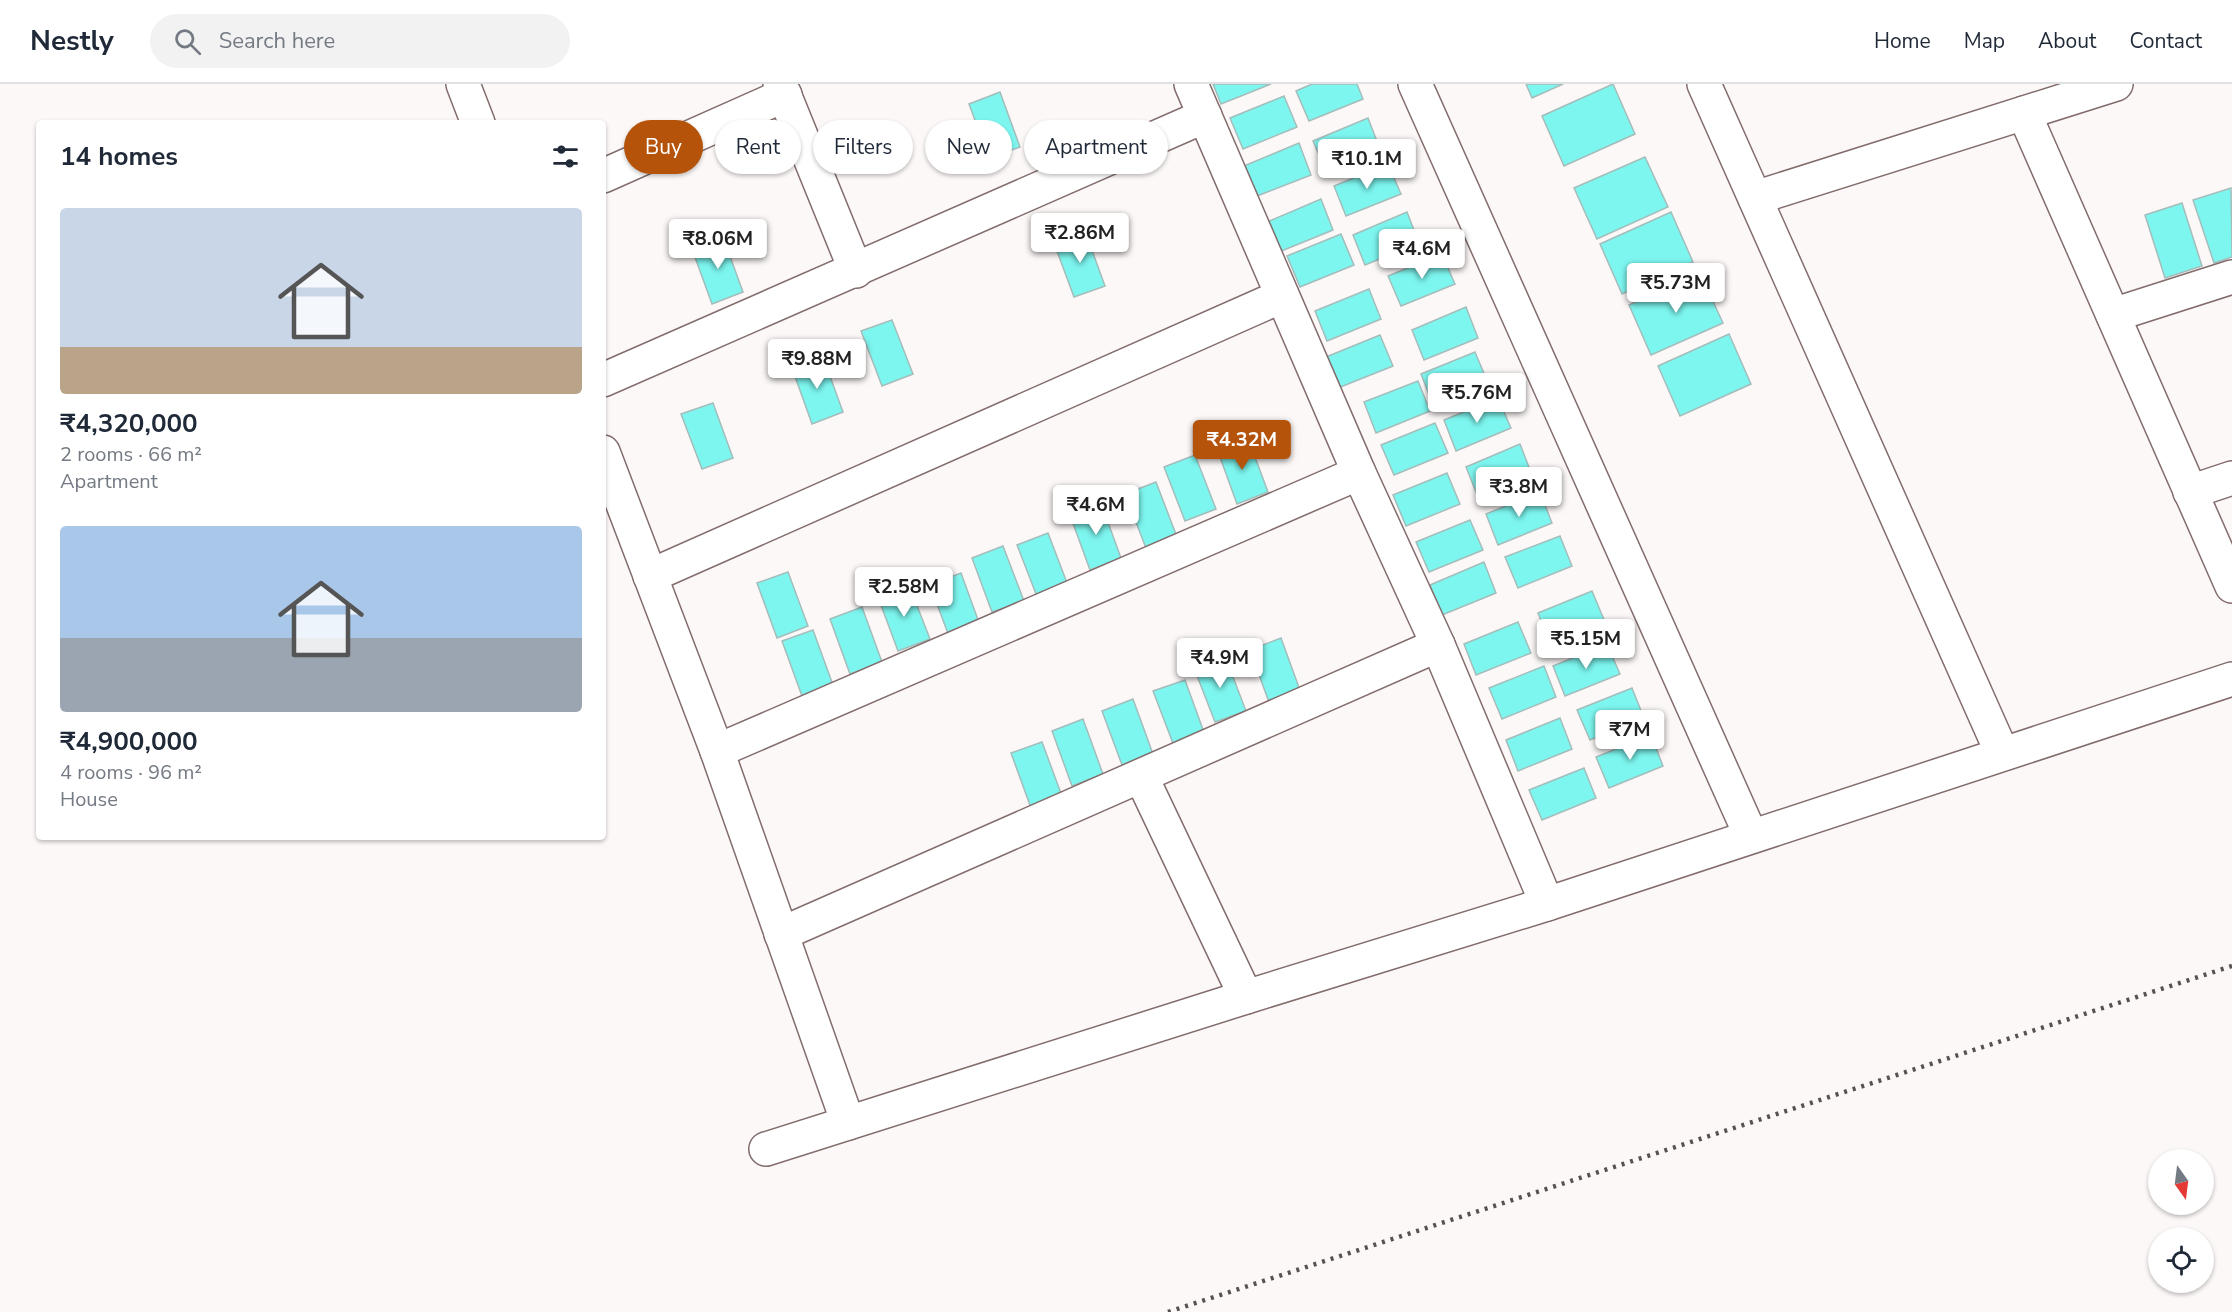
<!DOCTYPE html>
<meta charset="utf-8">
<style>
body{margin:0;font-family:"Nunito Sans",sans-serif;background:#f2f2f3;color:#1f2937;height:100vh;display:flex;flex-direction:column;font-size:22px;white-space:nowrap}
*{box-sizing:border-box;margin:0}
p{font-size:20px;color:#747a83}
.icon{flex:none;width:33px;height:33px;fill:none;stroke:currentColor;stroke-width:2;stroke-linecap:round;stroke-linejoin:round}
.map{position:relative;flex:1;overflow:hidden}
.sheet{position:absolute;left:36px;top:36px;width:570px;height:720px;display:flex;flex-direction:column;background:#fff;border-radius:6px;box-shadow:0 2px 4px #0004}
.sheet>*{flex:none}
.guide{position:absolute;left:624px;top:36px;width:570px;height:54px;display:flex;gap:12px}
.needle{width:39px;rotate:166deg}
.tools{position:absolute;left:2148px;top:1065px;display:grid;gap:12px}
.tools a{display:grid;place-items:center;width:66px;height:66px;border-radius:50%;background:#fff;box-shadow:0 2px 4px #0004;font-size:30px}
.price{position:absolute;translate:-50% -51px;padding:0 14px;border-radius:6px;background:#fff;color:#222;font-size:20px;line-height:39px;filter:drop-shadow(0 2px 3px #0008)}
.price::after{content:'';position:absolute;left:50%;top:36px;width:18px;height:14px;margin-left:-9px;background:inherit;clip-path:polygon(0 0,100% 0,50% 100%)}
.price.current{background:#b45309;color:#fff}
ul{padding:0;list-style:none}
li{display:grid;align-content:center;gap:12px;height:318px;padding:0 24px}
li span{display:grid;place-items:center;height:186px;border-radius:6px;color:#555}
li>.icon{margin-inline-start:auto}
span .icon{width:108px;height:108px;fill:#fffc;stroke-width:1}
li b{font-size:26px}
h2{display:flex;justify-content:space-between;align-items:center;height:72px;padding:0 24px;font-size:26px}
.pill{padding:0 21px;border-radius:27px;background:#fff;box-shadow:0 2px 4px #0004;font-size:21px;line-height:54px}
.pill.current{background:#b45309;color:#fff}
header{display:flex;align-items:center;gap:36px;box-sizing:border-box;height:84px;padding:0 30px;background:#fff;border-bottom:2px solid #e0e1e3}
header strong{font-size:28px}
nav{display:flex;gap:33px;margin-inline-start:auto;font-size:21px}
.search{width:420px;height:54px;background:#f2f2f3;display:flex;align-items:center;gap:15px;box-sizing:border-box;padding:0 21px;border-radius:33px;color:#747a83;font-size:22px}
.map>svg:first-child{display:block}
.building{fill:#7df6ef;stroke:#a4bdbb;stroke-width:1.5}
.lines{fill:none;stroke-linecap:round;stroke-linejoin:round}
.minor-casing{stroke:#826d6c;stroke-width:36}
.minor{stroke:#fff;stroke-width:33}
.rail{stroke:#585151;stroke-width:4.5;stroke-dasharray:3 6;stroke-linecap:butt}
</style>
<header>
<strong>Nestly</strong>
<div class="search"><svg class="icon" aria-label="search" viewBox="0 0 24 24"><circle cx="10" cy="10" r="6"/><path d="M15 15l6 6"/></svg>Search here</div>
<nav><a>Home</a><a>Map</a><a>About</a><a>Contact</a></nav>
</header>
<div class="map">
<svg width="2232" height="1228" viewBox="0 0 2232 1228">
<rect width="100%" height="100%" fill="#fdf8f8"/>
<g class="building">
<polygon points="1213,0 1271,0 1221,20"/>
<polygon points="1312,0 1357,0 1363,15 1309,37 1296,7"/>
<polygon points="1526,0 1563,0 1532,14"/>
<polygon points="1613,0 1635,50 1564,82 1542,32"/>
<polygon points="1000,8 1020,63 989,74 969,20"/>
<polygon points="1284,12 1297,43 1243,65 1230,34"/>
<polygon points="1368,34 1380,65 1326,87 1313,57"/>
<polygon points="1299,59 1311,91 1257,112 1244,82"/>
<polygon points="1645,73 1668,123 1597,155 1574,104"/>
<polygon points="1388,80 1401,110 1346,132 1334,102"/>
<polygon points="2231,104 2232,173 2214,179 2193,116"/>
<polygon points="1321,115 1333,146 1279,168 1267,138"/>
<polygon points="2182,119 2202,182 2165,194 2145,131"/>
<polygon points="1407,128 1419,159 1365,181 1353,151"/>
<polygon points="1671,128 1693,178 1622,210 1600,160"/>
<polygon points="1085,147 1105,202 1074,213 1054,159"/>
<polygon points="1341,150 1354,181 1300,203 1287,172"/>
<polygon points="723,153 743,208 712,220 692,165"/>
<polygon points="1442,170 1455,200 1401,222 1388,192"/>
<polygon points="1700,189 1723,239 1651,271 1629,221"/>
<polygon points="1369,205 1381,235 1327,257 1315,227"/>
<polygon points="1466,223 1478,254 1424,276 1412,246"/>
<polygon points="892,236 913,290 882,302 861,247"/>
<polygon points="1729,250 1751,300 1680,332 1658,282"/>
<polygon points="1380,251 1393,282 1338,304 1326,273"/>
<polygon points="1475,268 1488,299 1433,321 1421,290"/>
<polygon points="823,273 843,328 812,340 792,284"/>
<polygon points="1418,297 1430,327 1376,349 1364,318"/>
<polygon points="1498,314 1511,344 1456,367 1444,336"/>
<polygon points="713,319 733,374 702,385 681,330"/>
<polygon points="1435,339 1448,369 1394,391 1381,361"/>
<polygon points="1248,354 1268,408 1237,420 1217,365"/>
<polygon points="1520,360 1532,391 1478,413 1466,383"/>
<polygon points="1195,371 1216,425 1185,437 1164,383"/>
<polygon points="1447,389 1460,420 1406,442 1393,411"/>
<polygon points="1156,398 1177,453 1146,464 1125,410"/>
<polygon points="1540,408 1552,439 1498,461 1486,430"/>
<polygon points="1101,419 1121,474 1090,486 1070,431"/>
<polygon points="1470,436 1483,466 1429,488 1416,458"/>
<polygon points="1048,449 1069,504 1038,515 1017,461"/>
<polygon points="1560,452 1572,482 1518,504 1505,473"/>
<polygon points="1003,462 1024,517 992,528 972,474"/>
<polygon points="1484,478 1496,509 1442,531 1430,501"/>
<polygon points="788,488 808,542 777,554 757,499"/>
<polygon points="961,489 981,544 950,555 930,501"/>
<polygon points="909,501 930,555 898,567 878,513"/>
<polygon points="1592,507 1605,538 1550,560 1538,529"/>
<polygon points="862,523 882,578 850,590 830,535"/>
<polygon points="1518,538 1531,569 1476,591 1464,560"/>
<polygon points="813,546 833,601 802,612 782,557"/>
<polygon points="1281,554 1301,609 1270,621 1250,566"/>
<polygon points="1607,560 1620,590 1565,612 1553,582"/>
<polygon points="1225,572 1246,627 1215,638 1194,584"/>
<polygon points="1544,582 1556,613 1502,635 1489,604"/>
<polygon points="1185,596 1205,651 1174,662 1153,607"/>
<polygon points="1632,604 1644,634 1590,656 1577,626"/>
<polygon points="1133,615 1153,670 1122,681 1102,627"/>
<polygon points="1560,634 1572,665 1518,687 1506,656"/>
<polygon points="1083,635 1103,690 1072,702 1052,647"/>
<polygon points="1651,651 1663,682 1609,704 1596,673"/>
<polygon points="1042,658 1062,712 1031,724 1011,669"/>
<polygon points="1584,684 1596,714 1542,736 1529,706"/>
</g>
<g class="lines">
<g class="minor-casing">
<g id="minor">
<polyline points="463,0 478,39"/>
<polyline points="780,0 856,187"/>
<polyline points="1191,0 1359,389 1438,561 1547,820"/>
<polyline points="1415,0 1751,752"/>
<polyline points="1704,0 2002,669"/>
<polyline points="2024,29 2232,502"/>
<polyline points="603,92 785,11"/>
<polyline points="1755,114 2116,0"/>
<polyline points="2113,231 2232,193"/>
<polyline points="603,296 1205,32"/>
<polyline points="603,368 717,667 848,1039"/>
<polyline points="2190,408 2232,394"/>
<polyline points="650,492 1282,212"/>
<polyline points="717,667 1359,389"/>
<polyline points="1141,692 1246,913"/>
<polyline points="781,850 1438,561"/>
<polyline points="766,1065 1246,913 1547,820 2232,595"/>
</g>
</g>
<use href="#minor" class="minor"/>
<polyline class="rail" points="1168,1228 2232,882"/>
</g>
</svg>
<div class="tools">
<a><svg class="needle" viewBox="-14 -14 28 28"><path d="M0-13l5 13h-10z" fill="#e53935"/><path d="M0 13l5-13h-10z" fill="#747a83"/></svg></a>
<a><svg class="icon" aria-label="locate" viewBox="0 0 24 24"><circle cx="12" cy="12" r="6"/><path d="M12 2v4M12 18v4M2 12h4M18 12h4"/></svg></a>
</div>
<b class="price" style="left:1367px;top:106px">₹10.1M</b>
<b class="price" style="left:1080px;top:180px">₹2.86M</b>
<b class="price" style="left:718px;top:186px">₹8.06M</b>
<b class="price" style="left:1422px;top:196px">₹4.6M</b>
<b class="price" style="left:1676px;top:230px">₹5.73M</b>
<b class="price" style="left:817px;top:306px">₹9.88M</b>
<b class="price" style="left:1477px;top:340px">₹5.76M</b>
<b class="price current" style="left:1242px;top:387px">₹4.32M</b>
<b class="price" style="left:1519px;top:434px">₹3.8M</b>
<b class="price" style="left:1096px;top:452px">₹4.6M</b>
<b class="price" style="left:904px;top:534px">₹2.58M</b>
<b class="price" style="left:1586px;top:586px">₹5.15M</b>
<b class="price" style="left:1220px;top:605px">₹4.9M</b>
<b class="price" style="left:1630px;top:677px">₹7M</b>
<div class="guide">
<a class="pill current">Buy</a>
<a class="pill">Rent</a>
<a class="pill">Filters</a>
<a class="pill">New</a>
<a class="pill">Apartment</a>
</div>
<section class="sheet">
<h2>14 homes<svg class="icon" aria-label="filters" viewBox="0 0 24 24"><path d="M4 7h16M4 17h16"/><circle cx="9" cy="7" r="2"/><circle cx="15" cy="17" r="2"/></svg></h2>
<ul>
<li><span style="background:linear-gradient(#c9d6e8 75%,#b9a48a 0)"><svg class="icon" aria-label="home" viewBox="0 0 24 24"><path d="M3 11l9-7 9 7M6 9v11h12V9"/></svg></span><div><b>₹4,320,000</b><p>2 rooms · 66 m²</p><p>Apartment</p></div></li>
<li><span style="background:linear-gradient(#a9c7e8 60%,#9aa5b1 0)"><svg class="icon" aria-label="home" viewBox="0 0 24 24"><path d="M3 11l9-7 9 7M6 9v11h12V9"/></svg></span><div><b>₹4,900,000</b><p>4 rooms · 96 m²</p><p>House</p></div></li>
</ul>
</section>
</div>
